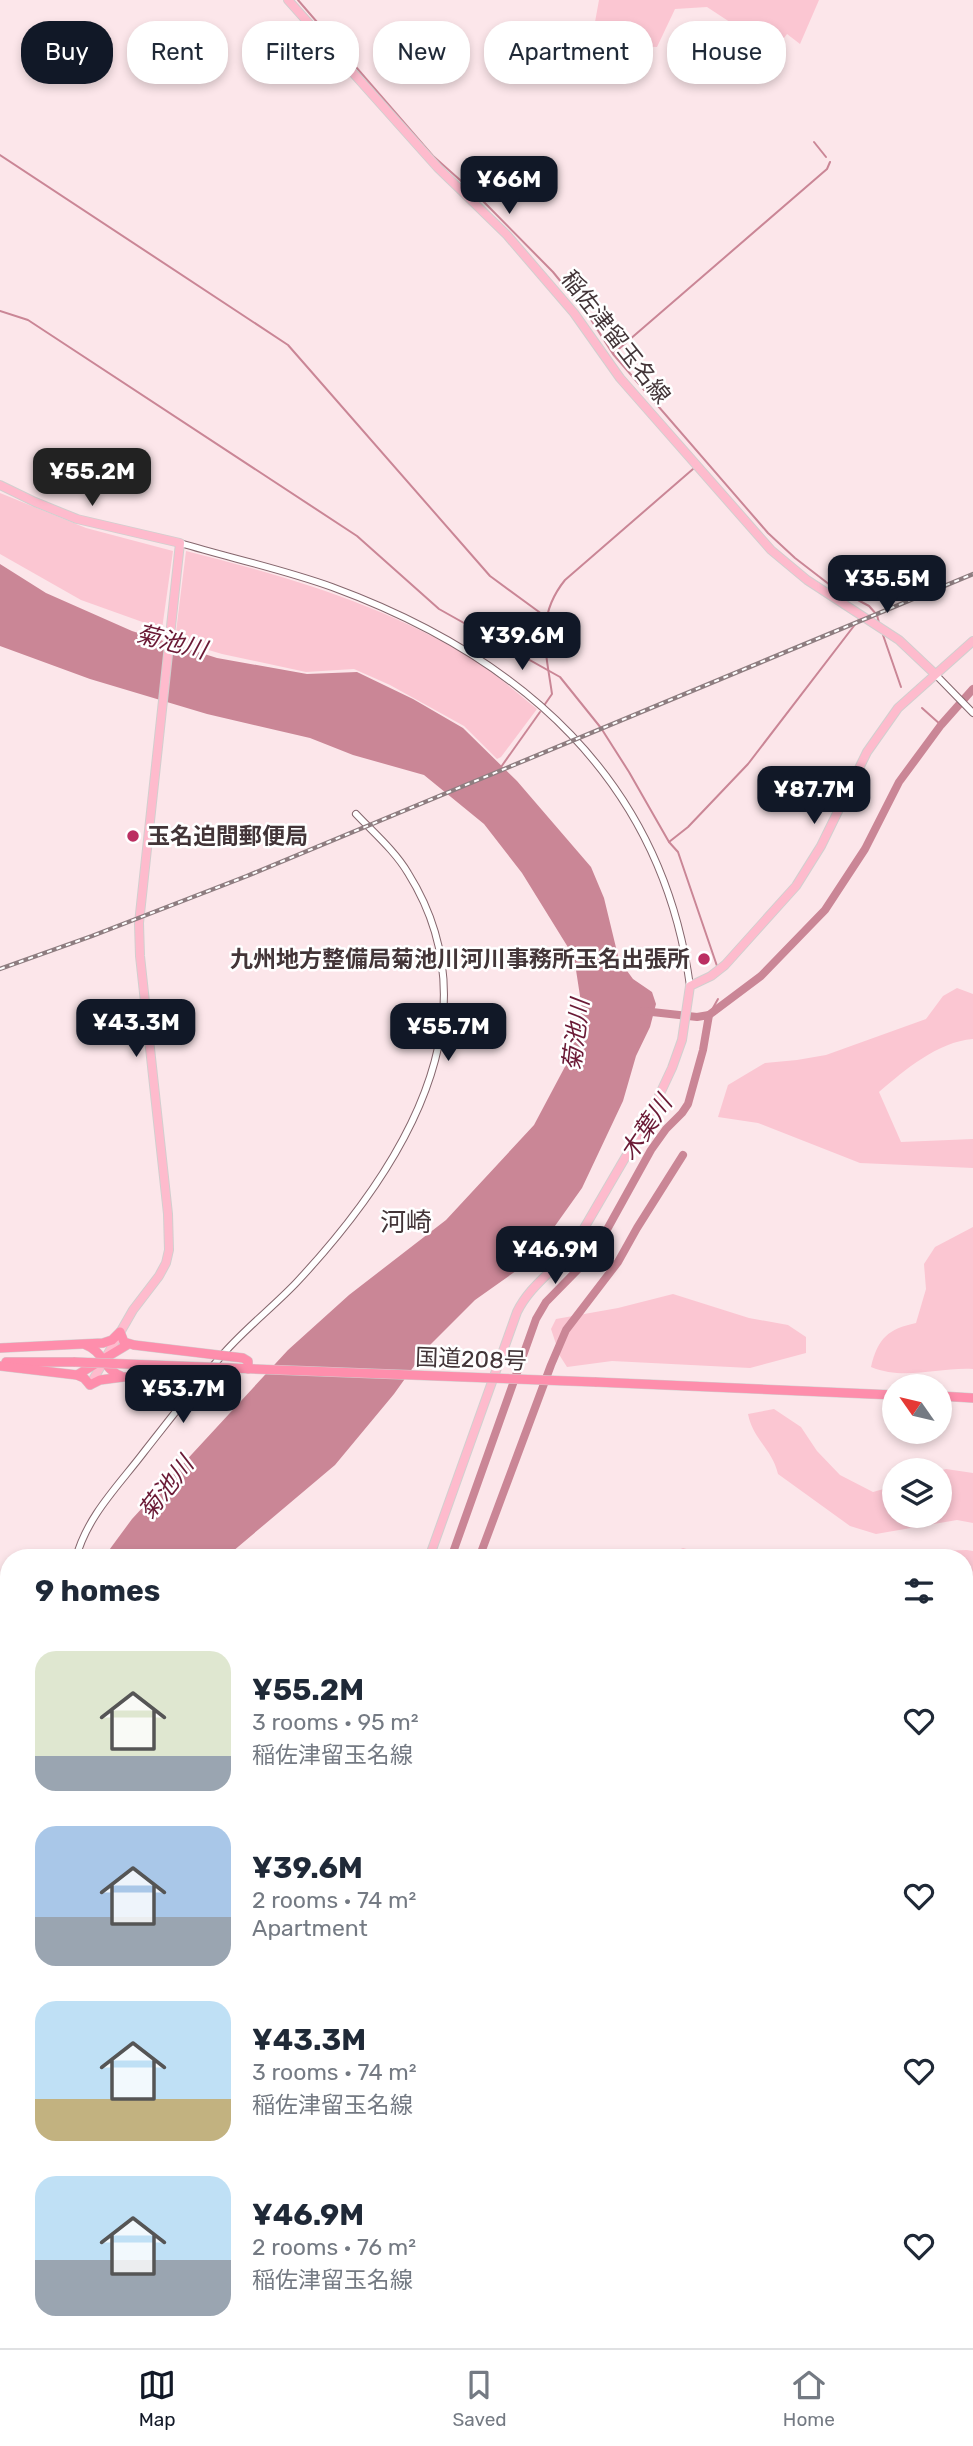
<!DOCTYPE html>
<meta charset="utf-8">
<style>
body{margin:0;font-family:Rubik,"Noto Sans JP",sans-serif;background:#f6f6f7;color:#1f2937;height:100vh;display:flex;flex-direction:column;font-size:26px;white-space:nowrap}
*{box-sizing:border-box;margin:0}
p{font-size:23px;color:#747a83}
.icon{flex:none;width:38px;height:38px;fill:none;stroke:currentColor;stroke-width:2;stroke-linecap:round;stroke-linejoin:round}
.map{position:relative;flex:1;overflow:hidden}
.side{position:absolute;left:0px;top:1549px;width:973px;height:800px;display:flex;flex-direction:column;background:#fff;border-radius:28px 28px 0 0;box-shadow:0 4px 10px #0003}
.side>*{flex:none}
.hud{position:absolute;left:21px;top:21px;width:931px;height:63px;display:flex;gap:14px}
.needle{width:46px;rotate:304deg}
.controls{position:absolute;left:882px;top:1374px;display:grid;gap:14px}
.controls a{display:grid;place-items:center;width:70px;height:70px;border-radius:50%;background:#fff;box-shadow:0 4px 10px #0003;font-size:35px}
.price{position:absolute;translate:-50% -60px;padding:0 16px;border-radius:14px;background:#111827;color:#fff;font-size:23px;line-height:46px;filter:drop-shadow(0 2px 4px #0008)}
.price::after{content:'';position:absolute;left:50%;top:42px;width:21px;height:16px;margin-left:-10px;background:inherit;clip-path:polygon(0 0,100% 0,50% 100%)}
.price.current{background:#222;color:#fff}
ul{padding:0;list-style:none}
li{display:flex;align-items:center;gap:21px;height:175px;padding:0 35px}
li span{display:grid;place-items:center;flex:none;width:196px;height:140px;border-radius:21px;color:#555}
li>.icon{margin-inline-start:auto}
span .icon{width:84px;height:84px;fill:#fffc;stroke-width:1}
li b{font-size:30px}
h2{display:flex;justify-content:space-between;align-items:center;height:84px;padding:0 35px;font-size:30px}
.tag{padding:0 24px;border-radius:28px;background:#fff;box-shadow:0 4px 10px #0003;font-size:24px;line-height:63px}
.tag.current{background:#111827;color:#fff}
.menu{display:flex;justify-content:space-around;align-items:center;height:98px;border-top:2px solid #e0e1e3;background:#fff;font-size:19px;color:#747a83}
.menu a{display:grid;justify-items:center;gap:4px}
.menu .current{color:#111827}
.map>svg:first-child{display:block}
.green{fill:#fbc6d2}
.water{fill:#ca8696}
.lines{fill:none;stroke-linecap:round;stroke-linejoin:round}
.stream{stroke:#ca8696;stroke-width:2}
.river{stroke:#ca8696;stroke-width:8}
.minor-casing{stroke:#85666d;stroke-width:8}
.major-casing{stroke:#d2cfcf;stroke-width:10}
.highway-casing{stroke:#d2cfcf;stroke-width:10}
.minor{stroke:#fff;stroke-width:6}
.major{stroke:#febbcd;stroke-width:8}
.highway{stroke:#fe8eac;stroke-width:9}
.rail-casing{stroke:#8e7d80;stroke-width:4.5}
.rail{stroke:#fff;stroke-width:2;stroke-dasharray:5;stroke-linecap:butt}
.highway-bridge-casing{stroke:#d2cfcf;stroke-width:10;stroke-linecap:butt}
.highway-bridge{stroke:#fe8eac;stroke-width:9}
.poi-dot{fill:#bb2e61;stroke:#fff;stroke-width:2.5}
.labels{text-anchor:middle;stroke-width:5;stroke-linejoin:round;paint-order:stroke}
.street-label{font-size:23px;fill:#433538;stroke:#fff}
.poi-label{font-size:23px;font-weight:bold;fill:#433538;stroke:#fff;text-anchor:start}
.water-label{font-size:24px;font-style:italic;fill:#6a1935;stroke:#fff}
.quarter-label{font-size:26px;fill:#433538;stroke:#fff}
</style>
<div class="map">
<svg width="973" height="2348" viewBox="0 0 973 2348">
<rect width="100%" height="100%" fill="#fce6ea"/>
<g class="green">
<polygon points="599,0 819,0 800,44 787,34 771,55 751,31 742,30 707,7 675,9 657,47 615,45 595,22"/>
<polygon points="0,493 86,528 173,551 162,629 81,600 0,554"/>
<path d="M 186,551 C 285,576 386,605 474,660 C 496,674 517,693 537,709 L 501,757 L 497,759 L 464,726 L 390,685 L 354,669 L 306,672 L 222,654 L 175,640 Z"/>
<path d="M 957,988 L 973,994 L 973,1039 C 937,1042 905,1070 879,1092 L 901,1142 L 973,1139 L 973,1168 L 860,1163 L 758,1123 L 718,1117 L 728,1085 L 765,1063 L 797,1060 L 826,1055 L 926,1019 L 943,996 Z"/>
<path d="M 973,1227 L 973,1369 C 938,1367 905,1381 871,1367 C 878,1338 888,1329 916,1323 L 926,1289 L 924,1264 L 935,1247 Z"/>
<polygon points="673,1294 749,1318 788,1325 806,1337 806,1353 750,1368 612,1361 567,1367 560,1356 551,1329 556,1319 618,1308"/>
<path d="M 774,1409 L 801,1427 L 817,1451 L 840,1475 L 873,1492 L 894,1486 L 894,1516 L 940,1516 L 940,1471 L 946,1469 L 973,1473 L 973,1523 L 957,1520 L 876,1534 L 850,1526 L 778,1474 C 772,1448 753,1440 748,1414 Z"/>
<polygon points="683,1548 704,1554 723,1551 740,1551 738,1557 663,1557"/>
<polygon points="967,1550 973,1551 973,1583 964,1584 964,1558 920,1557 934,1551"/>
<polygon points="964,2073 973,2074 973,2348 694,2348 701,2340 964,2340"/>
</g>
<g class="water">
<polygon points="0,564 46,593 132,631 217,658 307,674 357,672 413,699 463,728 517,781 591,867 604,898 619,960 633,979 652,992 656,1004 650,1027 636,1056 623,1101 582,1188 530,1261 475,1300 427,1348 394,1394 335,1465 226,1557 104,1557 132,1519 288,1350 349,1295 446,1220 534,1125 568,1061 582,1009 574,957 522,873 484,824 424,775 353,755 310,738 207,714 90,679 0,646"/>
<polygon points="299,2340 395,2340 397,2348 302,2348"/>
</g>
<g class="lines">
<g class="stream">
<polyline points="298,0 433,156 478,196 553,272 588,315 613,354 768,533 795,558 830,585 869,606 877,615 879,623"/>
<polyline points="814,142 826,157"/>
<polyline points="0,155 288,345 490,576 546,617"/>
<polyline points="0,311 28,320 357,536 439,609 560,677 601,728 629,772 669,842 678,852 717,966"/>
<polyline points="614,353 827,169 830,162"/>
<polyline points="883,635 901,687"/>
<path d="M 543,707 L 552,694 C 546,651 535,617 565,580 L 693,469"/>
<polyline points="922,708 941,725"/>
<polyline points="501,767 540,712"/>
<polyline points="669,842 688,827 748,764 860,618"/>
<polyline points="709,1015 718,999"/>
<polyline points="509,2340 515,2348"/>
</g>
<g class="river">
<polyline points="643,1011 697,1017 709,1015"/>
<polyline points="451,1558 536,1319 546,1302 594,1253 651,1150 666,1129 682,1113 688,1104 703,1050 709,1015 761,976 825,910 865,849 899,782 941,725 973,689"/>
<polyline points="479,1558 551,1365 566,1330 618,1262 637,1228 683,1155"/>
<polyline points="0,1973 9,1972"/>
<polyline points="216,2340 221,2348"/>
<polyline points="518,2340 523,2348"/>
</g>
<g class="minor-casing">
<g id="minor">
<path d="M 180,543 C 230,558 282,569 332,587 C 520,656 662,779 690,986"/>
<polyline points="934,673 973,713"/>
<path d="M 76,1558 C 87,1516 119,1485 144,1452 C 170,1419 196,1385 224,1353 C 246,1328 273,1307 296,1283 C 397,1175 500,1020 408,873 C 395,851 374,833 356,814"/>
<polyline points="0,1990 9,1977"/>
<polyline points="964,2215 973,2222"/>
<polyline points="0,2296 9,2300"/>
<polyline points="176,2340 180,2348"/>
<polyline points="694,2348 701,2340"/>
</g>
</g>
<g class="major-casing">
<g id="major">
<polyline points="288,0 438,168 507,235 574,313 620,378 771,550 807,580 899,640 934,673"/>
<polyline points="0,485 35,502 77,519 180,543 139,923 140,956 168,1214 169,1250 166,1263 159,1276 133,1310 90,1385"/>
<path d="M 429,1558 L 517,1312 C 531,1283 559,1268 576,1242 L 650,1115 L 672,1068 L 682,1040 L 690,986 L 711,976 L 725,965 L 796,886 L 821,846 L 867,752 L 898,708 L 973,641"/>
<polyline points="0,1722 9,1741"/>
<polyline points="964,1777 973,1771"/>
<polyline points="504,2340 509,2348"/>
<polyline points="3,2348 9,2336"/>
</g>
</g>
<g class="highway-casing">
<g id="highway">
<path d="M 86,1345 C 103,1351 104,1370 121,1376"/>
<polyline points="0,1348 103,1343 112,1340 120,1332 124,1342 134,1345"/>
<polyline points="6,1362 75,1362"/>
<polyline points="0,1366 77,1375 84,1378 90,1385 100,1380 123,1377"/>
<polyline points="77,1375 127,1345"/>
<polyline points="595,1382 894,1395"/>
<polyline points="940,1396 973,1398"/>
</g>
</g>
<use href="#minor" class="minor"/>
<use href="#major" class="major"/>
<use href="#highway" class="highway"/>
<g class="rail-casing">
<g id="rail">
<polyline points="0,969 92,936 247,876 973,574"/>
<polyline points="964,2071 973,2071"/>
<polyline points="417,2348 425,2340"/>
<polyline points="431,2348 440,2340"/>
</g>
</g>
<use href="#rail" class="rail"/>
<g class="highway-bridge-casing">
<g id="highway-bridge">
<polyline points="134,1345 243,1358 248,1361 248,1369"/>
<polyline points="75,1362 595,1382"/>
<polyline points="123,1377 219,1374"/>
</g>
</g>
<use href="#highway-bridge" class="highway-bridge"/>
</g>
<g class="poi-dot">
<circle cx="133" cy="836" r="7"/>
<circle cx="704" cy="959" r="7"/>
</g>
<g class="labels">
<g class="street-label">
<text transform="translate(616 337) rotate(52)" y="8">稲佐津留玉名線</text>
<text transform="translate(471 1359) rotate(2)" y="8">国道208号</text>
</g>
<g class="poi-label">
<text x="147" y="844">玉名迫間郵便局</text>
<text x="690" y="967" text-anchor="end">九州地方整備局菊池川河川事務所玉名出張所</text>
</g>
<g class="water-label">
<text transform="translate(171 642) rotate(14)" y="8">菊池川</text>
<text transform="translate(576 1035) rotate(-83)" y="8">菊池川</text>
<text transform="translate(646 1128) rotate(-56)" y="8">木葉川</text>
<text transform="translate(166 1488) rotate(-52)" y="8">菊池川</text>
</g>
<g class="quarter-label">
<text x="406" y="1231">河崎</text>
</g>
</g>
</svg>
<div class="controls">
<a><svg class="needle" viewBox="-14 -14 28 28"><path d="M0-13l5 13h-10z" fill="#e53935"/><path d="M0 13l5-13h-10z" fill="#747a83"/></svg></a>
<a><svg class="icon" aria-label="layers" viewBox="0 0 24 24"><path d="M12 4l9 5-9 5-9-5zM3 14l9 5 9-5"/></svg></a>
</div>
<b class="price" style="left:509px;top:216px">¥66M</b>
<b class="price current" style="left:92px;top:508px">¥55.2M</b>
<b class="price" style="left:887px;top:615px">¥35.5M</b>
<b class="price" style="left:522px;top:672px">¥39.6M</b>
<b class="price" style="left:814px;top:826px">¥87.7M</b>
<b class="price" style="left:136px;top:1059px">¥43.3M</b>
<b class="price" style="left:448px;top:1063px">¥55.7M</b>
<b class="price" style="left:555px;top:1286px">¥46.9M</b>
<b class="price" style="left:183px;top:1425px">¥53.7M</b>
<div class="hud">
<a class="tag current">Buy</a>
<a class="tag">Rent</a>
<a class="tag">Filters</a>
<a class="tag">New</a>
<a class="tag">Apartment</a>
<a class="tag">House</a>
</div>
<section class="side">
<h2>9 homes<svg class="icon" aria-label="filters" viewBox="0 0 24 24"><path d="M4 7h16M4 17h16"/><circle cx="9" cy="7" r="2"/><circle cx="15" cy="17" r="2"/></svg></h2>
<ul>
<li><span style="background:linear-gradient(#dfe7d0 75%,#9aa5b1 0)"><svg class="icon" aria-label="home" viewBox="0 0 24 24"><path d="M3 11l9-7 9 7M6 9v11h12V9"/></svg></span><div><b>¥55.2M</b><p>3 rooms · 95 m²</p><p>稲佐津留玉名線</p></div><svg class="icon" aria-label="heart" viewBox="0 0 24 24"><path d="M12 20l-8-8c-3-5 5-10 8-4 3-6 11-1 8 4z"/></svg></li>
<li><span style="background:linear-gradient(#a9c7e8 65%,#9aa5b1 0)"><svg class="icon" aria-label="home" viewBox="0 0 24 24"><path d="M3 11l9-7 9 7M6 9v11h12V9"/></svg></span><div><b>¥39.6M</b><p>2 rooms · 74 m²</p><p>Apartment</p></div><svg class="icon" aria-label="heart" viewBox="0 0 24 24"><path d="M12 20l-8-8c-3-5 5-10 8-4 3-6 11-1 8 4z"/></svg></li>
<li><span style="background:linear-gradient(#bfe0f5 70%,#c2b280 0)"><svg class="icon" aria-label="home" viewBox="0 0 24 24"><path d="M3 11l9-7 9 7M6 9v11h12V9"/></svg></span><div><b>¥43.3M</b><p>3 rooms · 74 m²</p><p>稲佐津留玉名線</p></div><svg class="icon" aria-label="heart" viewBox="0 0 24 24"><path d="M12 20l-8-8c-3-5 5-10 8-4 3-6 11-1 8 4z"/></svg></li>
<li><span style="background:linear-gradient(#bfe0f5 60%,#9aa5b1 0)"><svg class="icon" aria-label="home" viewBox="0 0 24 24"><path d="M3 11l9-7 9 7M6 9v11h12V9"/></svg></span><div><b>¥46.9M</b><p>2 rooms · 76 m²</p><p>稲佐津留玉名線</p></div><svg class="icon" aria-label="heart" viewBox="0 0 24 24"><path d="M12 20l-8-8c-3-5 5-10 8-4 3-6 11-1 8 4z"/></svg></li>
</ul>
</section>
</div>
<nav class="menu">
<a class="current"><svg class="icon" aria-label="map" viewBox="0 0 24 24"><path d="M3 6l6-2 6 2 6-2v14l-6 2-6-2-6 2zM9 4v14M15 6v14"/></svg>Map</a>
<a><svg class="icon" aria-label="saved" viewBox="0 0 24 24"><path d="M7 4h10v16l-5-4-5 4z"/></svg>Saved</a>
<a><svg class="icon" aria-label="home" viewBox="0 0 24 24"><path d="M3 11l9-7 9 7M6 9v11h12V9"/></svg>Home</a>
</nav>
